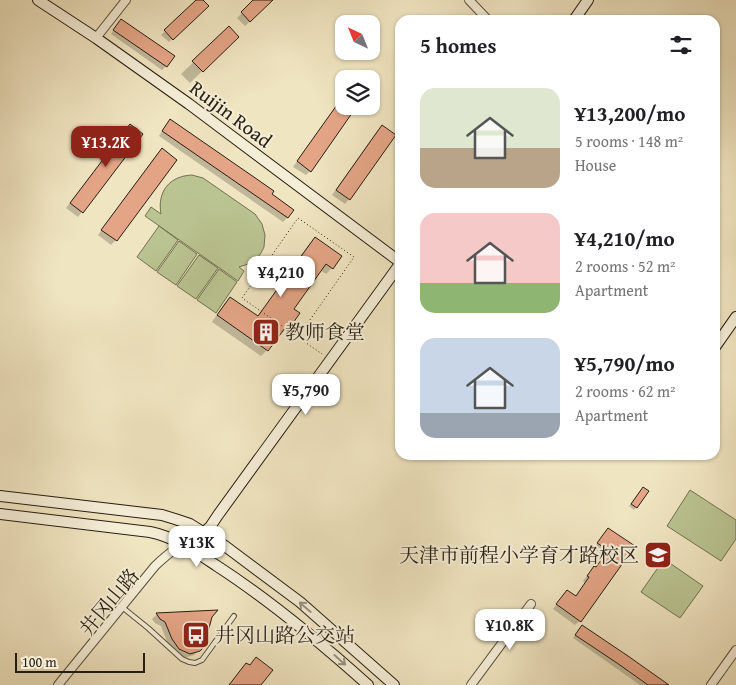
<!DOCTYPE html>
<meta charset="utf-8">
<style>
body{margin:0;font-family:"Gentium Book Plus","Noto Serif SC",serif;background:#f6f6f6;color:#202124;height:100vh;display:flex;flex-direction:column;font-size:19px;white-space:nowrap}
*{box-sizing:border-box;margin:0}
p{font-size:16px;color:#757577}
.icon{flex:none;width:28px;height:28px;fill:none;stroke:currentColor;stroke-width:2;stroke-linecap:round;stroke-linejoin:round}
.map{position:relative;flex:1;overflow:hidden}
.side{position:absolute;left:395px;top:15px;width:325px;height:445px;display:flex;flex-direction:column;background:#fff;border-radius:15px;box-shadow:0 1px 4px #0004}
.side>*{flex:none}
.needle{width:32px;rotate:317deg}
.buttons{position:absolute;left:335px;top:15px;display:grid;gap:10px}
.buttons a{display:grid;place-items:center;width:45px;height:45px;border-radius:10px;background:#fff;box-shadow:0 1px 4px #0004;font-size:25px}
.scale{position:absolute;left:15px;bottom:12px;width:130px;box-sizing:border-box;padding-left:5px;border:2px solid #281f13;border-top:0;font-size:14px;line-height:18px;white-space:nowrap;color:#281f13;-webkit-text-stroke:4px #f5eed7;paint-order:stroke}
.price{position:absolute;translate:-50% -42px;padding:0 11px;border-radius:10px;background:#fff;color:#222;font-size:16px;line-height:32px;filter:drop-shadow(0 1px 2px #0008)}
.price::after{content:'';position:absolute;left:50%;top:30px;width:15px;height:11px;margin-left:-8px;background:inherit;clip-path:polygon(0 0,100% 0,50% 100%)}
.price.current{background:#8f2418;color:#fff}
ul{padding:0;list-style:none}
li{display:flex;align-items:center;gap:15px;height:125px;padding:0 25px}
li span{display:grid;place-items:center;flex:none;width:140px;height:100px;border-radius:15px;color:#555}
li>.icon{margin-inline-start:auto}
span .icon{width:60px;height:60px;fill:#fffc;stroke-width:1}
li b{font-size:21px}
h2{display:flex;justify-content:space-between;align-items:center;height:60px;padding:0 25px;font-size:21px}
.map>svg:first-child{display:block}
.green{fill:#bac492;stroke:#717252}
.shadow{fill:#0003}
.building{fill:#e4a586;stroke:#281f13}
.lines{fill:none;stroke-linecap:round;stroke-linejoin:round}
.lane-casing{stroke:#5a503e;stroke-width:6}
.street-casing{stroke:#5a503e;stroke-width:10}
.secondary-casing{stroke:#281f13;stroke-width:12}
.path{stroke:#281f13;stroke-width:1;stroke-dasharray:1 2.5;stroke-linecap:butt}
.lane{stroke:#f5eed7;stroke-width:4}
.street{stroke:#f5eed7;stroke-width:8}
.secondary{stroke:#f5eed7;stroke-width:10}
.oneway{stroke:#99917f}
.labels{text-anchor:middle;stroke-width:4;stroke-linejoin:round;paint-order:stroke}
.street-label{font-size:20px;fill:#281f13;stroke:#f5eed7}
.poi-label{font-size:20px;fill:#281f13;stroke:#f5eed7;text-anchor:start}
</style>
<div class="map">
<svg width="736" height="685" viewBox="0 0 736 685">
<rect width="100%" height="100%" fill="#f0e5c1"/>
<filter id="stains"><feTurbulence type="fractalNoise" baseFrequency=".004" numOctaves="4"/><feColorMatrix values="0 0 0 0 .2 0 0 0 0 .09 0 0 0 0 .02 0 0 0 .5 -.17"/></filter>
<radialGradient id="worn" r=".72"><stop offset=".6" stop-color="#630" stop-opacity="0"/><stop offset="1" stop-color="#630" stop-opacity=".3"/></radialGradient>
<g class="green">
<path d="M 192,175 L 203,178 L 255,214 L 262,224 L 265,235 L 264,247 L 261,253 L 254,262 L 239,267 L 244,271 L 238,281 L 145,216 L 151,207 L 161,214 C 157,192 169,176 192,175 Z"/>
<polygon points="159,226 178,240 156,271 137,257"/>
<polygon points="179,241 197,254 176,285 157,272"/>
<polygon points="199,255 218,268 196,299 177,286"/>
<polygon points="219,269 237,282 216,313 197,300"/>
<polygon points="690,490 736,520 736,539 721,561 667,526"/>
<polygon points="664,559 703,586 680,618 641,592"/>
</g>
<g class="shadow">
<polygon points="198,0 202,0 207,6 169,42 161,35"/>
<polygon points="255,0 272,0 245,26 237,18"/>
<polygon points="118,23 173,56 166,66 162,70 111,34"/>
<polygon points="229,28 237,37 190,83 181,74"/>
<polygon points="343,98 310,171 306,175 293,167 339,102"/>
<polygon points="130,125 141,134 78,217 66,208"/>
<polygon points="166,125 271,194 288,217 283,222 159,136"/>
<polygon points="382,126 349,199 345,204 332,195 377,131"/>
<polygon points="162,150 175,160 116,240 111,245 98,235 157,154"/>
<polygon points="315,239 332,268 326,274 320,270 292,309 291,325 285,331 283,329 267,350 261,356 212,322 224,304 230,298 257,317 309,244"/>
<polygon points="641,490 647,491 634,510 629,506"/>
<polygon points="604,534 633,547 580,621 575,625 553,609 567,591 575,597 585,583 583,581 590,572 594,567 595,568 604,556 594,548"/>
<polygon points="215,611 211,616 202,646 194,655 184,658 174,654 168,644 161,626 155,623 152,619 156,615"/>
<polygon points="579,629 667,685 640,685 573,638"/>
</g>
<g class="building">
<polygon points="196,0 203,0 209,6 173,40 164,30"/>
<polygon points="253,0 273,0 250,22 241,12"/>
<polygon points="121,19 175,56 167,67 113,30"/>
<polygon points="229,26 239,37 203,72 192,61"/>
<polygon points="344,95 344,106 357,106 311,172 297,161"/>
<polygon points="170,119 274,191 272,194 294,210 288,218 162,131"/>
<polygon points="130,124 143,134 83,213 70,203"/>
<polygon points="382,125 396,135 350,200 336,190"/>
<polygon points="162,148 177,160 117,241 101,230"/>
<polygon points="315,237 342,256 333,269 326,264 294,309 300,313 291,326 288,324 268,351 217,315 230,297 258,316"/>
<polygon points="643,487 649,491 637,508 631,504"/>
<polygon points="608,528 635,546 581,622 556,604 567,590 576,596 589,577 587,576 594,566 596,567 608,550 597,543"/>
<polygon points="218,610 212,617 204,647 200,651 190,654 179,649 172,639 165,622 160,619 156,613"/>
<polygon points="582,625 628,656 669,685 648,685 617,663 575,635"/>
<polygon points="256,657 273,670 261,685 229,685 246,663 250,665"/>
</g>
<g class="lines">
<g class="lane-casing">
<polyline id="lane" points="122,607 148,628 182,659 189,662 195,663 202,660 234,616"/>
</g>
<g class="street-casing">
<g id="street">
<polyline points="469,0 488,20"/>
<polyline points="96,38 126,0"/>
<path d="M 58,685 L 155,566 C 169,552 185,542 199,530"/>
<polyline points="471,685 531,604"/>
<polyline points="711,685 736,650"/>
</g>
</g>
<g class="secondary-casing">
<g id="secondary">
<polyline points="38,0 96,38 189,104 400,262"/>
<polyline points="574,20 588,0"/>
<polyline points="715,347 736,317"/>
<polyline points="0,496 162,515 175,519 190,524 225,546 300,602 394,685"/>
<path d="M 0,514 L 150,532 C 175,537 196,552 217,566 C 271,601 320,642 368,685"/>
<polyline points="187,547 210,527 218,515 400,264"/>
</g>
</g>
<polyline class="path" points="298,337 354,257 298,218 242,298 322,354"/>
<use href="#lane" class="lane"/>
<use href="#street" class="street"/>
<use href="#secondary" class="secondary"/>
</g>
<defs><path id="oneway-shaft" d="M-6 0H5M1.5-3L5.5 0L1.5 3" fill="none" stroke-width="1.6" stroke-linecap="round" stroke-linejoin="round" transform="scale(1.25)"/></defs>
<g class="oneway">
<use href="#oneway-shaft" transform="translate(305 607) rotate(-139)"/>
<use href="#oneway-shaft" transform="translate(340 660) rotate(42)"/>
</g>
<defs>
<g id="building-square" transform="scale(1.4375)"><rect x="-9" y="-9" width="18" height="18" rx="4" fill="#8f2418" stroke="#f5eed7"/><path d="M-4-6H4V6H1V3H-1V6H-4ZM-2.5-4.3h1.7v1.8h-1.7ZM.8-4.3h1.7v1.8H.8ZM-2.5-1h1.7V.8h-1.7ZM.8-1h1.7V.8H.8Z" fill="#fff"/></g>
<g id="school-square" transform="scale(1.4375)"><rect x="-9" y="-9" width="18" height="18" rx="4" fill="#8f2418" stroke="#f5eed7"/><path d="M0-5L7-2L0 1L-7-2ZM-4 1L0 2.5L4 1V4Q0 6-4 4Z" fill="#fff"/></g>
<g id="bus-square" transform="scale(1.4375)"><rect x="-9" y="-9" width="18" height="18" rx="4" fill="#8f2418" stroke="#f5eed7"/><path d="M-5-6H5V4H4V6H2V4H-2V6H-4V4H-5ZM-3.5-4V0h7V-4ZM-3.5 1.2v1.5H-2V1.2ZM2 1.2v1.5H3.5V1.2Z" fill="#fff"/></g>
</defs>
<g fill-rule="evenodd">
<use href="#building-square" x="266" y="332"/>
<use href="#school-square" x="658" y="555"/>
<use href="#bus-square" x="196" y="635"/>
</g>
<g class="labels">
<g class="street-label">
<text transform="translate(231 114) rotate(37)" y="7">Ruijin Road</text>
<text transform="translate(109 602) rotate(-50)" y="7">井冈山路</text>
</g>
<g class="poi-label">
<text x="285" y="339">教师食堂</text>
<text x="639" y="562" text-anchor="end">天津市前程小学育才路校区</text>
<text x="215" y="642">井冈山路公交站</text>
</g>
</g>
<rect width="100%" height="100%" filter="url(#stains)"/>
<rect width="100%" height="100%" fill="url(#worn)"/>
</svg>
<div class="buttons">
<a><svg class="needle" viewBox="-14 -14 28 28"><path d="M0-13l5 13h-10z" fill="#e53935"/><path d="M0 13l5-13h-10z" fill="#757577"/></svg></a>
<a><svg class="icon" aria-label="layers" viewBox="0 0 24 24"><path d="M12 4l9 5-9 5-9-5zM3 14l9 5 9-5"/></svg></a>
</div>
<div class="scale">100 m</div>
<b class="price current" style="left:106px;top:168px">¥13.2K</b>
<b class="price" style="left:281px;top:298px">¥4,210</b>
<b class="price" style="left:306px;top:416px">¥5,790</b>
<b class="price" style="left:197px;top:568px">¥13K</b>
<b class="price" style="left:510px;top:651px">¥10.8K</b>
<section class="side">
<h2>5 homes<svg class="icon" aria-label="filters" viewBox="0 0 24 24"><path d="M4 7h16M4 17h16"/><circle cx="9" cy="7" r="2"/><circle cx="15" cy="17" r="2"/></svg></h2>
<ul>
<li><span style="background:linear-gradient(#dfe7d0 60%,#b9a48a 0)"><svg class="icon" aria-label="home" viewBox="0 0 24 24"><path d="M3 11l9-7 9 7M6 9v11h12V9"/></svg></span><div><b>¥13,200/mo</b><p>5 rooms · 148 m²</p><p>House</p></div></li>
<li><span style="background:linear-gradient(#f6c9c9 70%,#8fb573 0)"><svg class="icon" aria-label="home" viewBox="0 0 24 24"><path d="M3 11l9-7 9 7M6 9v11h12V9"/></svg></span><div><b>¥4,210/mo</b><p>2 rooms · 52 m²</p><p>Apartment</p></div></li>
<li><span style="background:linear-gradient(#c9d6e8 75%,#9aa5b1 0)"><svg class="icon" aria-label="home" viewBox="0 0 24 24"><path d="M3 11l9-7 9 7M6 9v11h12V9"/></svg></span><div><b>¥5,790/mo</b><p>2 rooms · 62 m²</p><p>Apartment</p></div></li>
</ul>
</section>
</div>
